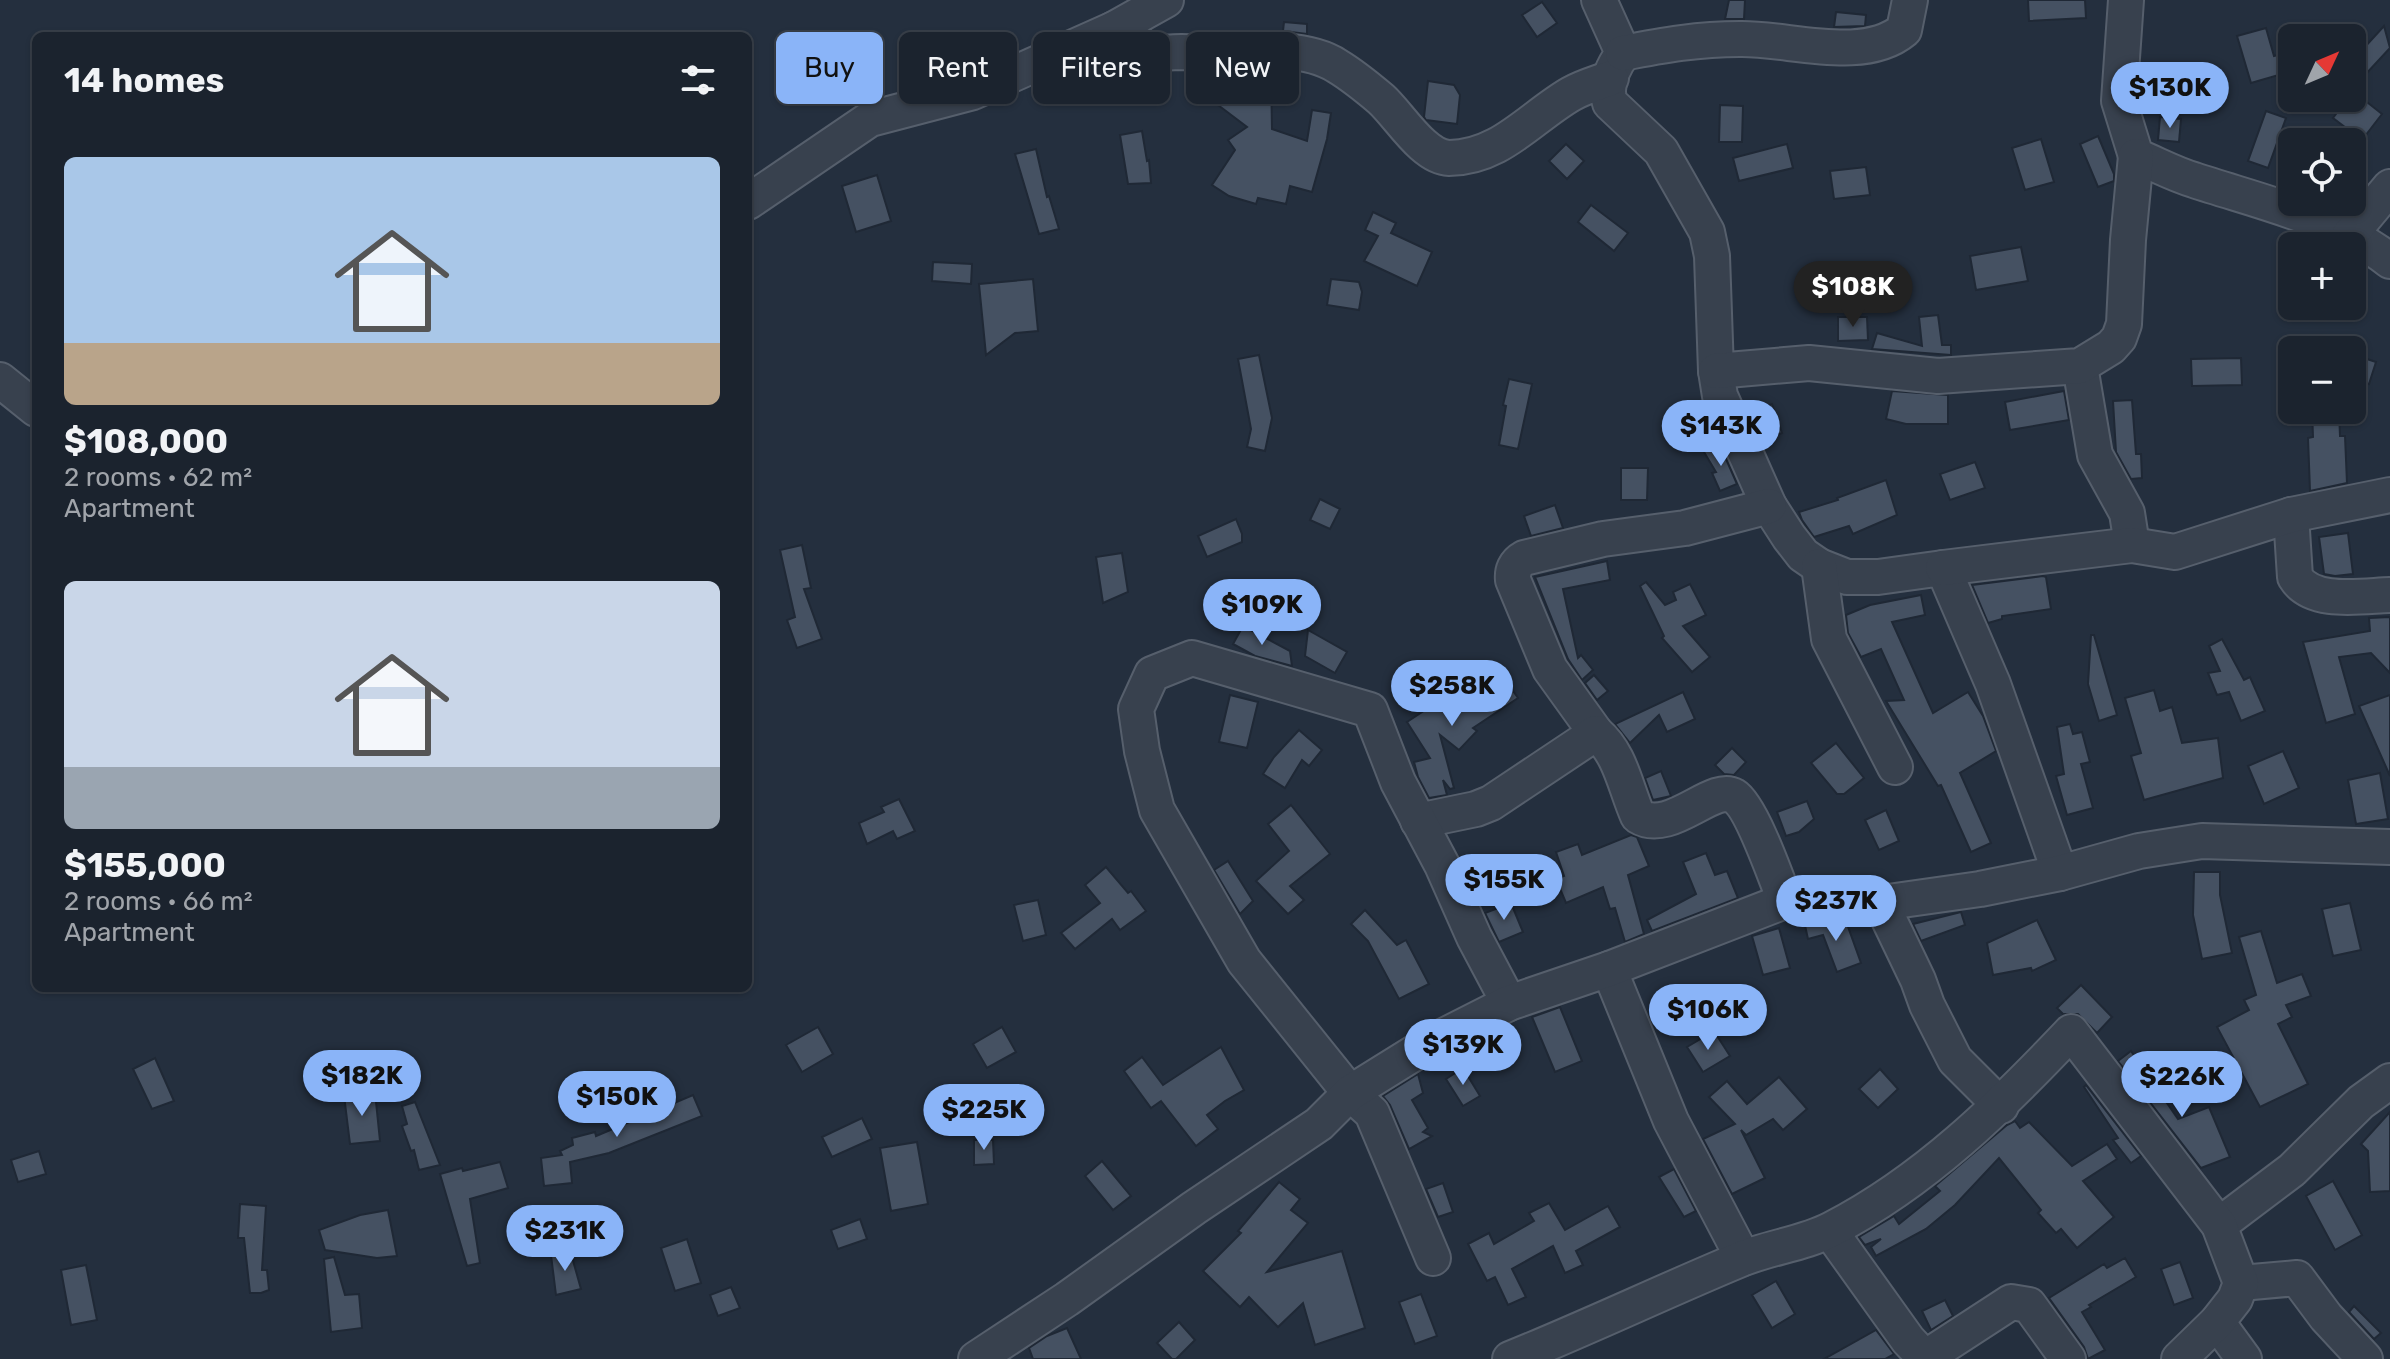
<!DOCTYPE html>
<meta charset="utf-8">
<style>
body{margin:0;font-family:Rubik,sans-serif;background:#242b36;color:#f1f3f6;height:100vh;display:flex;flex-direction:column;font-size:30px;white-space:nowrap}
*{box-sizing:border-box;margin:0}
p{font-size:26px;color:#a0a4aa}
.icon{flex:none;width:44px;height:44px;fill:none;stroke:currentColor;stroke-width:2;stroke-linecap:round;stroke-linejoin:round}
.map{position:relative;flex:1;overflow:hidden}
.sheet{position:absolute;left:32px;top:32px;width:720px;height:960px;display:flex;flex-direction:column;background:#1b232e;border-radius:12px;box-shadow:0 2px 6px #0004,0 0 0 2px #39404a}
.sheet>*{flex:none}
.hud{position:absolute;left:776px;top:32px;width:760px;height:72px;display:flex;gap:16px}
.needle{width:52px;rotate:46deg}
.fabs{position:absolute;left:2278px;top:24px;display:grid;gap:16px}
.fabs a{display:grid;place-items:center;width:88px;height:88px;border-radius:12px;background:#1b232e;box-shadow:0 2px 6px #0004,0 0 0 2px #39404a;font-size:40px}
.price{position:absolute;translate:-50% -68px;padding:0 18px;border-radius:28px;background:#8ab4f8;color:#111;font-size:26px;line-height:52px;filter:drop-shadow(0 2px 4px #0008)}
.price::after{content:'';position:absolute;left:50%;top:48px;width:24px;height:18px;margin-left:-12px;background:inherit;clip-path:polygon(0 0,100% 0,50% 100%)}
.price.current{background:#222;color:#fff}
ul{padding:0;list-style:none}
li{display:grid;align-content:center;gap:16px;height:424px;padding:0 32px}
li span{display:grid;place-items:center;height:248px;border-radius:12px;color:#555}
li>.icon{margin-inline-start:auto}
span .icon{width:144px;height:144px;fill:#fffc;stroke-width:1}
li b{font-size:34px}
h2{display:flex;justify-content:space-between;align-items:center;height:96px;padding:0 32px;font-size:34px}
.pill{padding:0 28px;border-radius:12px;background:#1b232e;box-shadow:0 2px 6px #0004,0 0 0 2px #39404a;font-size:28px;line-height:72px}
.pill.current{background:#8ab4f8;color:#111}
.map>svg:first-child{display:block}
.building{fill:#455162;stroke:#1f2835;stroke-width:2}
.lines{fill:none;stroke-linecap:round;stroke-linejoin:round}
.minor-casing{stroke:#565f6c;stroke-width:38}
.minor{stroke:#38414e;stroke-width:34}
</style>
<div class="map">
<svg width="2390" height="1359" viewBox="0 0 2390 1359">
<rect width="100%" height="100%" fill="#242f3e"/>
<g class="building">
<polygon points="1729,0 1745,0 1744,19 1725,19"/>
<polygon points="2028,0 2085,0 2086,18 2029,21"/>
<polygon points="1542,2 1557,23 1537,37 1522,15"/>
<polygon points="1836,12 1866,15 1865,26 1834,27"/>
<polygon points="1284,22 1307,24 1307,34 1283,31"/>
<polygon points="2384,26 2390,48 2352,89 2352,61"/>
<polygon points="2266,28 2274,56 2292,51 2292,71 2251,83 2237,36"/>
<polygon points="1242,71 1271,71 1272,129 1307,141 1312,110 1331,113 1327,139 1312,192 1290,186 1286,204 1258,198 1256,204 1229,196 1212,185 1235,150 1228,140 1247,127 1218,105 1211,80"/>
<polygon points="1428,81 1454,85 1460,95 1457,124 1426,120 1424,117"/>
<polygon points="2353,91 2382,114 2362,140 2333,118 2348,98 2352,98"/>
<polygon points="1720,105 1743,106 1742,142 1719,142"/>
<polygon points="2266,111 2286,118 2268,168 2248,161"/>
<polygon points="2160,117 2181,119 2179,142 2158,140"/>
<polygon points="1142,131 1147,161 1149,160 1151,183 1128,184 1120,135"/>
<polygon points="2098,136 2114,174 2114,181 2098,187 2080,144"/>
<polygon points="2041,139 2054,182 2025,190 2012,148"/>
<polygon points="1566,144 1584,161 1567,179 1549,161"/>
<polygon points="1787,144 1793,168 1739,181 1733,158"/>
<polygon points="1036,149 1047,197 1049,196 1059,229 1039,234 1015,154"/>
<polygon points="1866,167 1870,195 1834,199 1830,171"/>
<polygon points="877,175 891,221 856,232 842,186"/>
<polygon points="1591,205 1628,233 1614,251 1578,222"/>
<polygon points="1373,212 1396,223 1391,233 1432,252 1417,286 1364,261 1378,236 1365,230"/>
<polygon points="2021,247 2028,281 1976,290 1970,256"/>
<polygon points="933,262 972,264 971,284 932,281"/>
<polygon points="1033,279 1038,331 1015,333 986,355 979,284"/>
<polygon points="1331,279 1359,282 1362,292 1359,310 1327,305"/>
<polygon points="1938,315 1942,345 1951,345 1951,355 1872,349 1877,333 1922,346 1919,317"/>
<polygon points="1838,317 1867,317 1868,340 1838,341"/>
<polygon points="1259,355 1272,418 1265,451 1247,447 1251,429 1238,359"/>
<polygon points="2358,356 2376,362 2369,384 2352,379"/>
<polygon points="2241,358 2242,385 2192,386 2191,359"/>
<polygon points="1509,379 1532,384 1518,449 1499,445 1506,406 1503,405"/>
<polygon points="1892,391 1948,395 1948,424 1906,424 1886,419"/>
<polygon points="2064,391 2069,420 2010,430 2005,402"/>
<polygon points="2132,400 2136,454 2141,454 2142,478 2131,479 2116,452 2113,401"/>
<polygon points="1772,404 1782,433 1764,439 1754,411"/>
<polygon points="2312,410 2339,410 2340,436 2345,436 2347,483 2310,491 2308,438 2313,437"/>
<polygon points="1719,443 1737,484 1720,491 1712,473 1716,472 1704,452"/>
<polygon points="1975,462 1985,488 1950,500 1940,474"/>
<polygon points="1621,468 1648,468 1647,500 1621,500"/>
<polygon points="1886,480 1897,515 1853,534 1849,526 1814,537 1802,520 1799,512 1838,500 1837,498"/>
<polygon points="1320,499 1340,509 1330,529 1310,520"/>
<polygon points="1555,505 1563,528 1531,536 1524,516"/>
<polygon points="1236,519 1242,534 1242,542 1207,557 1198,536"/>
<polygon points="2348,533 2353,574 2335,576 2324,574 2319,537"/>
<polygon points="802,545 811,588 804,589 822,639 797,648 787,620 795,617 780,550"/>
<polygon points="1122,553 1128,592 1103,603 1096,557"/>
<polygon points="1607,561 1610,580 1563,589 1578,658 1581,655 1593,670 1582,680 1568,659 1535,577"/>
<polygon points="2043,576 2046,577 2051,609 2002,616 2002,619 1988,623 1972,585"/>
<polygon points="1646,582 1665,605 1676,600 1673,592 1690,584 1706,615 1683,626 1710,657 1692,672 1662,638 1664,636 1640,586"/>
<polygon points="1921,595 1925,615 1892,622 1933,713 1968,692 1983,716 1996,751 1960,773 1991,843 1971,852 1941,785 1938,786 1886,701 1904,700 1881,649 1861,657 1848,633 1846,615 1870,605"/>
<polygon points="2390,617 2390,673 2371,653 2339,657 2355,714 2326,723 2303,642 2370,631 2369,618"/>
<polygon points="1243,626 1290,651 1292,666 1255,656 1233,644"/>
<polygon points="1308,630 1347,652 1335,673 1305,656"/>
<polygon points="2091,635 2094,635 2117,715 2099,721 2088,684"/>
<polygon points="2222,639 2244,680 2250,677 2265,711 2241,721 2229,692 2217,695 2208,673 2220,671 2209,646"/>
<polygon points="1451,674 1461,707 1504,678 1518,698 1473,728 1477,731 1459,750 1440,735 1454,788 1450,789 1443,780 1447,795 1429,798 1418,777 1414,762 1430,758 1407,722 1437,702 1430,681"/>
<polygon points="1594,675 1608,691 1597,700 1585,683"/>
<polygon points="2154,690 2160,711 2172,707 2182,743 2218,738 2223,778 2144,800 2131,756 2141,753 2125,698"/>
<polygon points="1683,692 1695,719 1667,732 1659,715 1630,743 1615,724"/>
<polygon points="1230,695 1258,702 1247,748 1219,742"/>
<polygon points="2390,695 2390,776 2359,706"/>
<polygon points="2070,724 2073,734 2082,732 2090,762 2081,764 2093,808 2067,815 2056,776 2064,774 2057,727"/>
<polygon points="1299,730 1322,750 1309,766 1302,760 1285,788 1263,774 1274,757"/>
<polygon points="1836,743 1864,778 1844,794 1837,794 1811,763"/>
<polygon points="1732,748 1746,762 1734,775 1724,774 1715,765"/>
<polygon points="2283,751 2299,788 2264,804 2248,766"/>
<polygon points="1661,771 1671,796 1653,800 1645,778"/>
<polygon points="2380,773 2388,819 2356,824 2348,780"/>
<polygon points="899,799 915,831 897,839 893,831 867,844 859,823 884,812 881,807"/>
<polygon points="1807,801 1814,819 1799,832 1786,836 1777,812"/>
<polygon points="1291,805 1330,854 1290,886 1304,900 1288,914 1256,881 1289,851 1268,824"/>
<polygon points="1886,810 1899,841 1879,850 1865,820"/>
<polygon points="1631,835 1637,837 1649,866 1628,875 1644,934 1625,942 1615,908 1610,909 1603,887 1566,903 1556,879 1564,876 1556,852 1578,844 1582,855"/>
<polygon points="1706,853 1715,875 1727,871 1738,898 1652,931 1647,920 1696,894 1683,862"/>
<polygon points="1228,861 1253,901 1240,914 1214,870"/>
<polygon points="1106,867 1128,893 1131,891 1146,911 1120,930 1112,919 1075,949 1061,933 1100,903 1085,885"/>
<polygon points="2194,872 2220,872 2220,895 2232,953 2202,959 2193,915"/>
<polygon points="1038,900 1046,935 1023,941 1014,905"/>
<polygon points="1511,903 1523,932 1499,942 1485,913"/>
<polygon points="2350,903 2361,950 2333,956 2322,909"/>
<polygon points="1365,910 1397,945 1406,940 1429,984 1399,999 1368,941 1351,924"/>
<polygon points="1961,912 1965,925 1921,941 1913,924"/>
<polygon points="2037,920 2056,960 2032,971 2031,968 1993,975 1987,943"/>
<polygon points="1804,921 1831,922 1832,928 1847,924 1861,963 1837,972 1823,935 1808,939"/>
<polygon points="1779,928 1790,968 1763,975 1752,936"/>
<polygon points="2261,931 2277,983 2302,974 2311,996 2286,1005 2292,1017 2278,1024 2308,1084 2260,1107 2217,1027 2249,1010 2244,1000 2256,995 2239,937"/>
<polygon points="2081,985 2112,1017 2097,1033 2078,1014 2063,1014 2057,1008"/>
<polygon points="1560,1007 1582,1061 1555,1072 1532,1017"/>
<polygon points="818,1027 833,1054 802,1072 786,1045"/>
<polygon points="1002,1027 1016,1052 987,1068 973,1044"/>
<polygon points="1714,1031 1730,1056 1703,1072 1687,1047"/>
<polygon points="1221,1047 1244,1090 1225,1101 1207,1115 1218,1129 1196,1146 1161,1101 1151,1108 1124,1071 1142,1057 1163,1085"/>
<polygon points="2131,1051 2178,1119 2209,1107 2230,1157 2201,1168 2118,1061"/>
<polygon points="155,1058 174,1101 152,1109 133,1069"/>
<polygon points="1463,1068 1480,1096 1463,1106 1446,1079"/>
<polygon points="1880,1069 1898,1089 1878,1108 1859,1089"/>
<polygon points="1418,1074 1423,1093 1412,1100 1428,1128 1423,1132 1432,1136 1409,1149 1390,1105 1383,1096"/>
<polygon points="1779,1077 1807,1109 1783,1130 1773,1119 1746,1135 1741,1130 1765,1178 1732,1194 1703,1139 1735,1124 1709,1097 1727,1081 1747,1104"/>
<polygon points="2086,1085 2141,1156 2131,1163 2113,1140 2118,1138 2084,1087"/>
<polygon points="375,1092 380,1141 350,1144 344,1095"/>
<polygon points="693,1095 702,1116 609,1153 570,1162 572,1183 544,1186 541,1158 562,1155 560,1151 573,1145 572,1138 595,1132 596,1136"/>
<polygon points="415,1102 440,1165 419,1170 414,1150 411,1151 402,1126 407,1124 402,1106"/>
<polygon points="2390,1112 2390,1191 2370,1192 2368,1151 2361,1144"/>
<polygon points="862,1118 872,1139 832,1157 822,1137"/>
<polygon points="2015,1121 2020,1128 2029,1122 2072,1166 2107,1144 2117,1159 2083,1181 2114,1217 2077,1248 2061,1229 2056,1233 2038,1213 2041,1210 1999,1158 1955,1205 1926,1229 1876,1256 1871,1247 1881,1239 1865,1245 1859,1237 1894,1216 1899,1224 1940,1191 1935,1186 2007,1125"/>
<polygon points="974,1140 993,1140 994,1164 974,1165"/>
<polygon points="917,1142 928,1204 891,1211 880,1148"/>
<polygon points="39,1151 46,1174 18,1182 11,1160"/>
<polygon points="1102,1161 1131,1196 1113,1210 1085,1176"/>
<polygon points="500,1162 508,1188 470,1199 480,1263 467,1266 440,1174 462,1168 463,1171"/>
<polygon points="1674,1169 1696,1211 1684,1217 1659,1177"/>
<polygon points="2333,1181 2362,1235 2335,1250 2306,1196"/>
<polygon points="1279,1182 1300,1199 1291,1210 1308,1223 1267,1272 1342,1251 1365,1328 1315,1345 1303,1303 1278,1327 1249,1297 1240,1307 1203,1271 1241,1233 1238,1231"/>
<polygon points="1443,1183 1453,1212 1438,1217 1426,1189"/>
<polygon points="1549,1203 1565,1230 1608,1206 1620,1227 1576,1251 1583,1265 1565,1273 1553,1246 1512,1269 1526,1297 1508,1305 1495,1277 1487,1281 1468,1244 1489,1233 1494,1244 1534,1221 1529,1213"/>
<polygon points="240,1204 266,1206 262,1270 267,1270 269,1290 261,1293 250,1293 244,1238 238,1238"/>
<polygon points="388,1210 397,1256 377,1258 325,1250 319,1230 360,1215"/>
<polygon points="860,1219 867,1239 838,1249 831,1230"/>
<polygon points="687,1239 701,1283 675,1291 661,1248"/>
<polygon points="570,1250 581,1289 556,1295 551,1255"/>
<polygon points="334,1257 345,1295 359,1294 362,1328 331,1332 324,1259"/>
<polygon points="2125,1258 2136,1277 2089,1305 2091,1307 2082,1312 2105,1350 2088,1359 2084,1347 2049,1298 2104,1264 2107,1268"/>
<polygon points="2180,1262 2193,1298 2174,1305 2161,1269"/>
<polygon points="86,1265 97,1320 71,1325 61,1270"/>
<polygon points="1776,1281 1795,1314 1772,1328 1752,1295"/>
<polygon points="731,1287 740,1308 718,1316 710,1295"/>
<polygon points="1421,1294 1437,1336 1415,1344 1399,1302"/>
<polygon points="1945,1300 1953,1316 1931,1330 1922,1311"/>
<polygon points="2354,1306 2381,1333 2374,1339 2349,1312"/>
<polygon points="1179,1322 1195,1340 1176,1359 1172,1359 1157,1343"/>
<polygon points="1067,1328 1081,1359 1033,1359 1029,1348 1047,1336"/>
<polygon points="1876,1330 1894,1354 1885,1359 1824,1359"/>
</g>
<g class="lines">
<g class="minor-casing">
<g id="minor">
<path d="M 1599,0 L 1623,53 C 1613,67 1604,86 1610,103 L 1661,151 L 1707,232 L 1712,256 L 1716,371 L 1720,396 L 1769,506 L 1789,537 L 1803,555 L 1819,566 L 1847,577 L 1878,577 L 1943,568 L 1993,684 L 2060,873"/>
<path d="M 2126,0 L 2119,101 L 2136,156 C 2156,164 2174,174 2194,180 C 2257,201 2338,219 2390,261"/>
<path d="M 1114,29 C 1126,36 1138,45 1151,50 C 1160,54 1172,52 1181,52 C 1227,54 1299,41 1337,66 C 1352,75 1368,88 1381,99 C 1399,115 1423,157 1449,158 C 1500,158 1531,117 1571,94 C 1583,87 1598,83 1611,78"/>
<path d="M 1623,53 C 1664,45 1698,39 1740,39 C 1789,38 1863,64 1904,30 L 1910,0"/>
<polyline points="748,202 870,119 973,92 1114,29 1166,0"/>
<polyline points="2349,236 2390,187"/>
<polyline points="2080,366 2095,455 2127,513 2132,545"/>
<polyline points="1716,371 1809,363 1938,376 2080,366 2111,347 2119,338 2124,324 2128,240 2136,156"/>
<polyline points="0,380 36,409"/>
<path d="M 2291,515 L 2295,577 C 2312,605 2361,596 2390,595"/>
<polyline points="1819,566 1829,639 1895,767"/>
<polyline points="1943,568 2132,545 2175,552 2291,515 2390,495"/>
<path d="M 1596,733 L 1550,669 L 1513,580 C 1512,571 1515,563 1524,558 L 1603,539 L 1685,528 L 1769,506"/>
<path d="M 1418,821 L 1476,809 L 1491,803 L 1596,733 C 1621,754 1625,787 1638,816 C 1670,836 1713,783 1734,796 C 1751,806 1777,880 1785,901"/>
<polyline points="1881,903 1918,980 1927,1005 1955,1060 2001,1106"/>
<polyline points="1609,969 1671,1121 1743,1258"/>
<polyline points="2219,1225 2292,1170 2361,1102 2390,1081"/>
<polyline points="1830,1231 1908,1340 1925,1358 2011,1302 2029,1305 2068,1359"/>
<polyline points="1433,1258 1372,1113 1350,1093 1244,961 1157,810 1142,751 1136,709 1152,674 1192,658 1370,710 1398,782 1442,865 1474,937 1509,1003"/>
<polyline points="2241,1283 2297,1278 2326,1317 2365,1359"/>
<polyline points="2217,1322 2244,1359"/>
<polyline points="976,1359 1067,1299 1194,1208 1319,1124 1350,1093 1432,1042 1509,1003 1609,969 1785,901 1881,903 1980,889 2060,873 2139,851 2202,841 2390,847"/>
<path d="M 1510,1359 C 1587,1328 1662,1292 1739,1260 C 1769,1247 1804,1244 1832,1229 C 1925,1181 2000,1107 2071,1032 L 2219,1225 L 2241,1283 L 2235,1299 L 2217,1322 L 2179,1359"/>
</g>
</g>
<use href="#minor" class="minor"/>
</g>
</svg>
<div class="fabs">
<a><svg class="needle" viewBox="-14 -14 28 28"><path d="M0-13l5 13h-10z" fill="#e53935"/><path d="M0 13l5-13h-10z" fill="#a0a4aa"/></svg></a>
<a><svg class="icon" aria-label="locate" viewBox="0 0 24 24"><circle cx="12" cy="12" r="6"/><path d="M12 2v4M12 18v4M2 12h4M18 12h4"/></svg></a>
<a>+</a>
<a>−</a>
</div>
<b class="price" style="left:2170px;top:130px">$130K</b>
<b class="price current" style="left:1853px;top:329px">$108K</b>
<b class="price" style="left:1721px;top:468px">$143K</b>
<b class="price" style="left:1262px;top:647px">$109K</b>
<b class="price" style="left:1452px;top:728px">$258K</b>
<b class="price" style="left:1504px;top:922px">$155K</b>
<b class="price" style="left:1836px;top:943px">$237K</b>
<b class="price" style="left:1708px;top:1052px">$106K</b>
<b class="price" style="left:1463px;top:1087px">$139K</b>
<b class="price" style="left:362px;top:1118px">$182K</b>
<b class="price" style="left:2182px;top:1119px">$226K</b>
<b class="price" style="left:617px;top:1139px">$150K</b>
<b class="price" style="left:984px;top:1152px">$225K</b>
<b class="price" style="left:565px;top:1273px">$231K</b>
<div class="hud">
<a class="pill current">Buy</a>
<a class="pill">Rent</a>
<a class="pill">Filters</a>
<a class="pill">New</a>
</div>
<section class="sheet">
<h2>14 homes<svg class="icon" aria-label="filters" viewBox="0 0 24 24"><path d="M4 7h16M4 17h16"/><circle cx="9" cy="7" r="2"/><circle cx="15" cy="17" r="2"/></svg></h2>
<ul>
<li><span style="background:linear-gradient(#a9c7e8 75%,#b9a48a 0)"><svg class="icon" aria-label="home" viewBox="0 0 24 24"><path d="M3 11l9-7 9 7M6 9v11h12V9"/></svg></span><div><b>$108,000</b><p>2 rooms · 62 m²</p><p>Apartment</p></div></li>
<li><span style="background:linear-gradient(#c9d6e8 75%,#9aa5b1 0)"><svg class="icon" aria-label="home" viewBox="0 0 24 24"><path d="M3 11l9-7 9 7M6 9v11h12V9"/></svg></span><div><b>$155,000</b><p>2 rooms · 66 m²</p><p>Apartment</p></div></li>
</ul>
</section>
</div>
